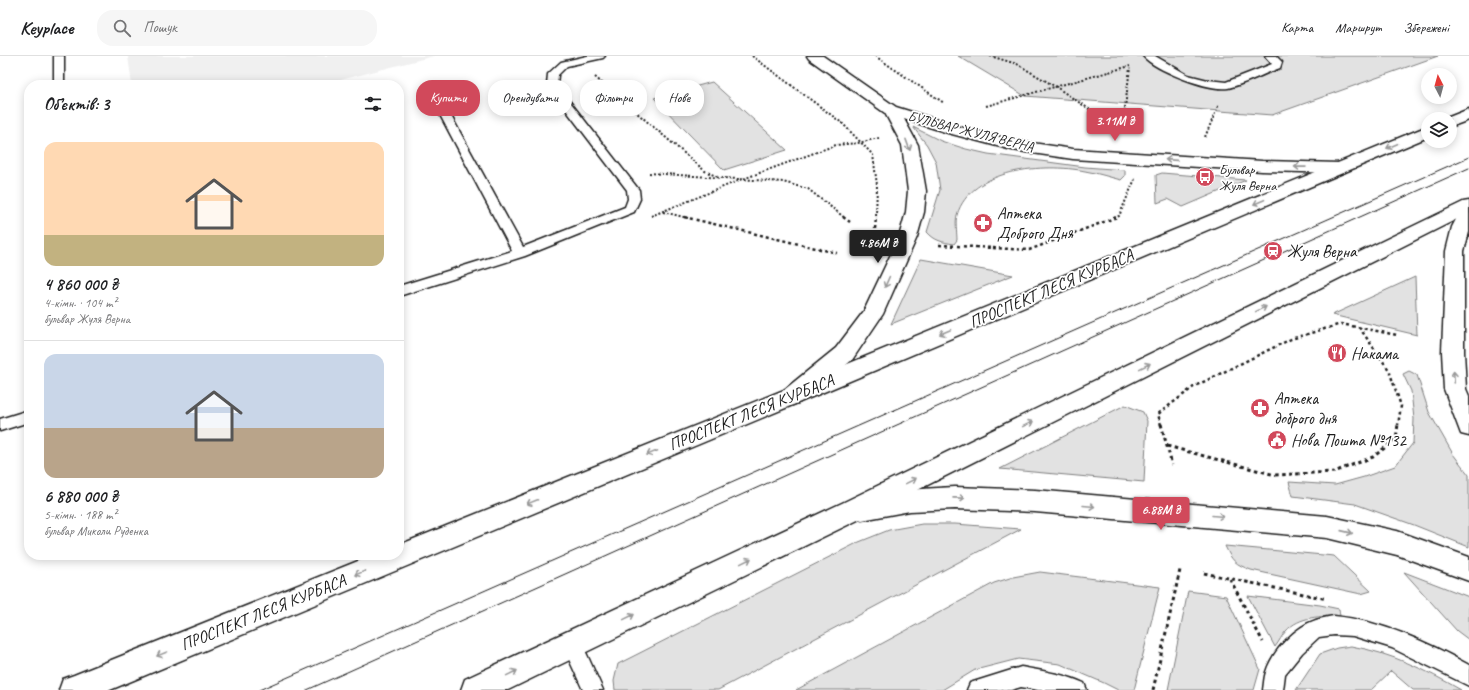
<!DOCTYPE html>
<html lang="uk">
<meta charset="utf-8">
<style>
body{margin:0;font-family:Caveat,sans-serif;background:#f6f6f6;color:#202124;height:100vh;display:flex;flex-direction:column;font-size:15px;white-space:nowrap}
*{box-sizing:border-box;margin:0}
p{font-size:13px;color:#757577}
.icon{flex:none;width:22px;height:22px;fill:none;stroke:currentColor;stroke-width:2;stroke-linecap:round;stroke-linejoin:round}
.map{position:relative;flex:1;overflow:hidden}
.sheet{position:absolute;left:24px;top:24px;width:380px;height:480px;display:flex;flex-direction:column;background:#fff;border-radius:16px;box-shadow:0 2px 10px #0003}
.sheet>*{flex:none}
.banner{position:absolute;left:416px;top:24px;width:380px;height:36px;display:flex;gap:8px}
.needle{width:26px;rotate:354deg}
.buttons{position:absolute;left:1421px;top:12px;display:grid;gap:8px}
.buttons a{display:grid;place-items:center;width:36px;height:36px;border-radius:50%;background:#fff;box-shadow:0 2px 10px #0003;font-size:20px}
.price{position:absolute;translate:-50% -34px;padding:0 9px;border-radius:4px;background:#d1495b;color:#fff;font-size:13px;line-height:26px;filter:drop-shadow(0 1px 2px #0008)}
.price::after{content:'';position:absolute;left:50%;top:24px;width:12px;height:9px;margin-left:-6px;background:inherit;clip-path:polygon(0 0,100% 0,50% 100%)}
.price.active{background:#222;color:#fff}
ul{padding:0;list-style:none}
li{display:grid;align-content:center;gap:8px;height:212px;padding:0 20px}
li+li{border-top:1px solid #e0e0e0}
li span{display:grid;place-items:center;height:124px;border-radius:12px;color:#555}
li>.icon{margin-inline-start:auto}
span .icon{width:72px;height:72px;fill:#fffc;stroke-width:1}
li b{font-size:17px}
h2{display:flex;justify-content:space-between;align-items:center;height:48px;padding:0 20px;font-size:17px}
.tag{padding:0 14px;border-radius:16px;background:#fff;box-shadow:0 2px 10px #0003;font-size:14px;line-height:36px}
.tag.active{background:#d1495b;color:#fff}
header{display:flex;align-items:center;gap:24px;box-sizing:border-box;height:56px;padding:0 20px;background:#fff;border-bottom:1px solid #e0e0e0}
header strong{font-size:19px}
nav{display:flex;gap:22px;margin-inline-start:auto;font-size:14px}
.search{width:280px;height:36px;background:#f6f6f6;display:flex;align-items:center;gap:10px;box-sizing:border-box;padding:0 14px;border-radius:16px;color:#757577;font-size:15px}
.map>svg:first-child{display:block}
.built{fill:#f0f0f0}
.green{fill:#e2e2e2;stroke:#7f7f7f}
.lines{fill:none;stroke-linecap:round;stroke-linejoin:round}
.lane-casing{stroke:#1c1c1c;stroke-width:3}
.secondary-casing{stroke:#1c1c1c;stroke-width:3}
.primary-casing{stroke:#1c1c1c;stroke-width:3}
.path-far2{stroke:#1c1c1c;stroke-width:2;stroke-dasharray:2 2;stroke-linecap:butt}
.path-far1{stroke:#1c1c1c;stroke-width:2.5;stroke-dasharray:3 3;stroke-linecap:butt}
.path{stroke:#1c1c1c;stroke-width:3;stroke-dasharray:3.5 3.5;stroke-linecap:butt}
.lane{fill:#fff;fill-rule:evenodd}
.secondary{fill:#fff;fill-rule:evenodd}
.primary{fill:#fff;fill-rule:evenodd}
.tram{stroke:#1c1c1c;stroke-width:1}
.oneway{stroke:#999}
.labels{text-anchor:middle;stroke-width:3.5;stroke-linejoin:round;paint-order:stroke}
.far-street-label{font-size:14px;fill:#1c1c1c;stroke:#fff}
.far-poi-label{font-size:14px;fill:#1c1c1c;stroke:#fff;text-anchor:start}
.poi-label{font-size:17px;fill:#1c1c1c;stroke:#fff;text-anchor:start}
.street-label{font-size:17px;fill:#1c1c1c;stroke:#fff}
</style>
<header>
<strong>Keyplace</strong>
<div class="search"><svg class="icon" aria-label="search" viewBox="0 0 24 24"><circle cx="10" cy="10" r="6"/><path d="M15 15l6 6"/></svg>Пошук</div>
<nav><a>Карта</a><a>Маршрут</a><a>Збережені</a></nav>
</header>
<div class="map">
<svg width="1469" height="634" viewBox="0 0 1469 634">
<rect width="100%" height="100%" fill="#fff"/>
<filter id="ink" filterUnits="userSpaceOnUse"><feTurbulence type="fractalNoise" baseFrequency=".025" numOctaves="2"/><feDisplacementMap in="SourceGraphic" scale="8" xChannelSelector="R" yChannelSelector="G"/><feConvolveMatrix kernelMatrix="1 2 1 2 8 2 1 2 1" color-interpolation-filters="sRGB"/></filter>
<g filter="url(#ink)">
<polygon class="built" points="128,0 434,0 321,29 132,29"/>
<g class="green">
<polygon points="958,0 1438,0 1272,59 1025,40"/>
<polygon points="712,26 787,94 724,114 654,42"/>
<path d="M 913,71 L 941,85 L 966,93 L 988,98 L 1085,111 L 1125,114 L 1125,120 L 1121,124 C 1109,121 1097,117 1085,115 C 1045,107 971,112 957,159 C 955,166 957,177 957,184 L 954,188 C 942,186 935,185 927,176 L 940,134 L 936,106 L 927,89 Z"/>
<polygon points="1162,117 1246,124 1183,151 1168,143 1157,147 1156,119"/>
<polygon points="921,203 1013,219 891,268"/>
<polygon points="1415,221 1417,279 1332,259"/>
<polygon points="1409,315 1417,319 1429,356 1453,398 1469,419 1469,491 1414,469 1355,448 1293,440 1289,426 1335,429 1364,421 1395,410 1413,387 1414,363 1411,335 1403,318"/>
<polygon points="1125,349 1143,356 1147,365 1144,426 1000,413"/>
<polygon points="922,468 955,468 1021,473 718,634 615,634 614,625 618,608 859,486 889,474"/>
<path d="M 1225,490 L 1334,500 L 1371,535 L 1361,538 L 1251,514 C 1235,508 1232,505 1225,490 Z"/>
<polygon points="1040,516 1160,531 1134,634 1118,634 1104,627 1060,608 1018,603 975,614 942,634 796,634 994,527 1013,521"/>
<polygon points="1404,516 1469,541 1469,584 1457,575"/>
<polygon points="1188,535 1226,540 1260,613 1254,634 1168,634"/>
<path d="M 1248,540 L 1320,549 L 1339,553 L 1340,560 C 1322,560 1299,560 1286,575 C 1282,579 1279,586 1275,591 Z"/>
<path d="M 1351,590 C 1391,597 1426,614 1461,634 L 1413,634 L 1391,615 L 1371,634 L 1296,634 L 1320,598 L 1337,592 Z"/>
</g>
<g class="lines">
<g class="lane-casing">
<g id="lane">
<rect x="54" y="0" width="10" height="29"/>
<polygon points="587,0 605,0 603,2 567,10 558,19 557,29 639,134 640,143 634,156 525,200 399,240 399,230 512,195 429,38 430,36 438,36 439,38 523,191 625,151 628,143 627,134 547,29 548,18 561,6"/>
<path d="M 1143,0 L 1155,0 L 1188,19 L 1208,24 L 1226,26 L 1272,8 L 1265,0 L 1276,0 L 1282,6 L 1280,12 C 1266,17 1242,29 1228,32 C 1209,35 1156,15 1143,0 Z"/>
<polygon points="29,354 29,366 0,375 0,363"/>
<path d="M 1334,560 C 1382,565 1427,586 1469,609 L 1469,630 L 1392,592 L 1353,580 L 1334,579 L 1319,581 L 1302,597 L 1285,618 L 1283,634 L 1263,634 C 1264,628 1264,622 1266,616 C 1273,594 1295,571 1316,564 C 1322,562 1328,561 1334,560 Z"/>
<polygon points="572,579 579,581 603,634 583,634 562,588 565,581"/>
<path d="M 1021,611 C 1043,615 1064,618 1084,627 L 1087,634 L 1038,634 L 1021,631 L 1011,634 L 967,634 L 970,627 Z"/>
</g>
</g>
<g class="secondary-casing">
<g id="secondary">
<polygon points="807,0 823,0 896,51 960,71 1012,84 1073,93 1262,105 1339,107 1345,108 1347,112 1345,116 1339,117 1262,115 1073,103 1012,94 948,77 904,63 918,89 926,135 924,156 917,181 883,258 852,304 800,346 792,349 784,346 781,340 784,334 836,292 864,255 899,181 906,156 908,135 902,89 885,57 809,3"/>
<polygon points="1469,149 1469,176 1464,195 1464,296 1466,333 1469,340 1469,380 1461,378 1444,333 1442,296 1446,195 1452,171 1463,150"/>
<path d="M 955,431 L 1035,434 L 1327,460 L 1397,475 L 1469,501 L 1469,525 L 1397,499 L 1327,482 L 1035,456 L 955,453 L 910,455 L 862,464 L 853,461 L 849,453 L 853,445 C 885,434 921,433 955,431 Z"/>
</g>
</g>
<g class="primary-casing">
<g id="primary">
<polygon points="1469,53 1469,64 1450,71 1450,63 1444,63"/>
<polygon points="1428,70 1428,81 800,346 110,634 59,634 63,623 74,619 373,499 399,499 399,489 784,334"/>
<polygon points="1469,145 1469,157 860,463 508,634 461,634 465,623 842,447 1463,146"/>
</g>
</g>
<g class="path-far2">
<polyline points="752,0 842,67 873,99 877,129 876,162"/>
<polyline points="875,0 944,47"/>
<polyline points="990,0 1017,8 1056,31 1122,75 1130,12"/>
<polyline points="595,21 705,115 718,121"/>
<polyline points="986,50 1130,10"/>
<polyline points="1205,81 1219,48"/>
<polyline points="649,117 783,126 808,133 845,162"/>
<polyline points="663,156 688,162"/>
<polyline points="651,160 743,123 836,89 858,87 879,82"/>
<polyline points="1114,162 1119,160 1135,123"/>
</g>
<g class="path-far1">
<polyline points="684,161 837,197"/>
<polyline points="843,161 850,166"/>
<polyline points="875,173 876,161"/>
<polyline points="939,189 1029,194 1117,161"/>
<polyline points="1359,271 1389,314 1401,350 1398,369"/>
<polyline points="1161,369 1158,358 1195,330 1291,283 1341,268 1397,279"/>
</g>
<g class="path">
<polyline points="1161,368 1172,409"/>
<polyline points="1167,390 1275,419 1334,416 1373,401 1396,383 1398,368"/>
<polyline points="1204,517 1327,543"/>
<polyline points="1230,523 1263,586"/>
<polyline points="1153,634 1180,514"/>
</g>
<use href="#lane" class="lane"/>
<use href="#secondary" class="secondary"/>
<use href="#primary" class="primary"/>
<g class="tram">
<polyline points="259,634 1469,101"/>
<polyline points="307,634 1469,112"/>
</g>
</g>
<defs><path id="oneway-shaft" d="M-6 0H5M1.5-3L5.5 0L1.5 3" fill="none" stroke-width="1.6" stroke-linecap="round" stroke-linejoin="round"/></defs>
<g class="oneway">
<use href="#oneway-shaft" transform="translate(908 89) rotate(70)"/>
<use href="#oneway-shaft" transform="translate(1392 90) rotate(157)"/>
<use href="#oneway-shaft" transform="translate(1171 104) rotate(-176)"/>
<use href="#oneway-shaft" transform="translate(1300 111) rotate(-179)"/>
<use href="#oneway-shaft" transform="translate(1259 146) rotate(157)"/>
<use href="#oneway-shaft" transform="translate(887 226) rotate(114)"/>
<use href="#oneway-shaft" transform="translate(1261 253) rotate(-26)"/>
<use href="#oneway-shaft" transform="translate(945 276) rotate(157)"/>
<use href="#oneway-shaft" transform="translate(1145 310) rotate(-26)"/>
<use href="#oneway-shaft" transform="translate(1454 321) rotate(-93)"/>
<use href="#oneway-shaft" transform="translate(1028 368) rotate(-26)"/>
<use href="#oneway-shaft" transform="translate(652 397) rotate(158)"/>
<use href="#oneway-shaft" transform="translate(911 425) rotate(-26)"/>
<use href="#oneway-shaft" transform="translate(959 442) rotate(1)"/>
<use href="#oneway-shaft" transform="translate(532 446) rotate(158)"/>
<use href="#oneway-shaft" transform="translate(1089 450) rotate(5)"/>
<use href="#oneway-shaft" transform="translate(1218 460) rotate(5)"/>
<use href="#oneway-shaft" transform="translate(1347 476) rotate(13)"/>
<use href="#oneway-shaft" transform="translate(746 505) rotate(-26)"/>
<use href="#oneway-shaft" transform="translate(360 517) rotate(158)"/>
<use href="#oneway-shaft" transform="translate(629 561) rotate(-26)"/>
<use href="#oneway-shaft" transform="translate(162 598) rotate(158)"/>
<use href="#oneway-shaft" transform="translate(512 617) rotate(-26)"/>
</g>
</g>
<defs>
<g id="bus-disc" transform="scale(1)"><circle r="9.5" fill="#d1495b" stroke="#fff"/><path d="M-5-6H5V4H4V6H2V4H-2V6H-4V4H-5ZM-3.5-4V0h7V-4ZM-3.5 1.2v1.5H-2V1.2ZM2 1.2v1.5H3.5V1.2Z" fill="#fff"/></g>
<g id="pharmacy-disc" transform="scale(1)"><circle r="9.5" fill="#d1495b" stroke="#fff"/><path d="M-2-6h4v4h4v4h-4v4h-4v-4h-4v-4h4Z" fill="#fff"/></g>
<g id="station-disc" transform="scale(1)"><circle r="9.5" fill="#d1495b" stroke="#fff"/><path d="M-3-6H3Q5-6 5-4V2Q5 4 3 4L4.5 6H3L1.5 4h-3L-3 6H-4.5L-3 4Q-5 4-5 2V-4Q-5-6-3-6ZM-3.5-4v3h7v-3ZM-3.5 1v1.5H-2V1ZM2 1v1.5H3.5V1Z" fill="#fff"/></g>
<g id="restaurant-disc" transform="scale(1)"><circle r="9.5" fill="#d1495b" stroke="#fff"/><path d="M-5-6h1v4h1v-4h1v4h1v-4h1v5L-1.5 .5V6h-2V.5L-5-1ZM5-6V6H3V1.5H1.5Q1.5-4 5-6Z" fill="#fff"/></g>
<g id="civic-disc" transform="scale(1)"><circle r="9.5" fill="#d1495b" stroke="#fff"/><path d="M-.6-6.5H3V-4.5H.6V-3L4-1V1h2V6H-6V1h2V-1L-.6-3ZM-1.2 2.5V6h2.4V2.5Z" fill="#fff"/></g>
</defs>
<g fill-rule="evenodd">
<use href="#bus-disc" x="1205" y="121"/>
<use href="#pharmacy-disc" x="983" y="167"/>
<use href="#station-disc" x="1273" y="195"/>
<use href="#restaurant-disc" x="1337" y="297"/>
<use href="#pharmacy-disc" x="1260" y="352"/>
<use href="#civic-disc" x="1277" y="384"/>
</g>
<g class="labels">
<g class="far-street-label">
<text transform="translate(971 75) rotate(14)" y="5">БУЛЬВАР ЖУЛЯ ВЕРНА</text>
</g>
<g class="far-poi-label">
<text x="1219" y="118">Бульвар<tspan x="1219" dy="16">Жуля Верна</tspan></text>
</g>
<g class="poi-label">
<text x="997" y="163">Аптека<tspan x="997" dy="20">Доброго Дня</tspan></text>
<text x="1287" y="201">Жуля Верна</text>
<text x="1351" y="303">Накама</text>
<text x="1274" y="348">Аптека<tspan x="1274" dy="20">доброго дня</tspan></text>
<text x="1291" y="390">Нова Пошта №132</text>
</g>
<g class="street-label">
<text transform="translate(1051 232) rotate(-23)" y="6">ПРОСПЕКТ ЛЕСЯ КУРБАСА</text>
<text transform="translate(751 356) rotate(-22)" y="6">ПРОСПЕКТ ЛЕСЯ КУРБАСА</text>
<text transform="translate(263 556) rotate(-22)" y="6">ПРОСПЕКТ ЛЕСЯ КУРБАСА</text>
</g>
</g>
</svg>
<div class="buttons">
<a><svg class="needle" viewBox="-14 -14 28 28"><path d="M0-13l5 13h-10z" fill="#e53935"/><path d="M0 13l5-13h-10z" fill="#757577"/></svg></a>
<a><svg class="icon" aria-label="layers" viewBox="0 0 24 24"><path d="M12 4l9 5-9 5-9-5zM3 14l9 5 9-5"/></svg></a>
</div>
<b class="price" style="left:1115px;top:86px">3.11M ₴</b>
<b class="price active" style="left:878px;top:208px">4.86M ₴</b>
<b class="price" style="left:1161px;top:475px">6.88M ₴</b>
<div class="banner">
<a class="tag active">Купити</a>
<a class="tag">Орендувати</a>
<a class="tag">Фільтри</a>
<a class="tag">Нове</a>
</div>
<section class="sheet">
<h2>Об’єктів: 3<svg class="icon" aria-label="filters" viewBox="0 0 24 24"><path d="M4 7h16M4 17h16"/><circle cx="9" cy="7" r="2"/><circle cx="15" cy="17" r="2"/></svg></h2>
<ul>
<li><span style="background:linear-gradient(#ffd9b3 75%,#c2b280 0)"><svg class="icon" aria-label="home" viewBox="0 0 24 24"><path d="M3 11l9-7 9 7M6 9v11h12V9"/></svg></span><div><b>4 860 000 ₴</b><p>4-кімн. · 104 m²</p><p>бульвар Жуля Верна</p></div></li>
<li><span style="background:linear-gradient(#c9d6e8 60%,#b9a48a 0)"><svg class="icon" aria-label="home" viewBox="0 0 24 24"><path d="M3 11l9-7 9 7M6 9v11h12V9"/></svg></span><div><b>6 880 000 ₴</b><p>5-кімн. · 188 m²</p><p>бульвар Миколи Руденка</p></div></li>
</ul>
</section>
</div>
